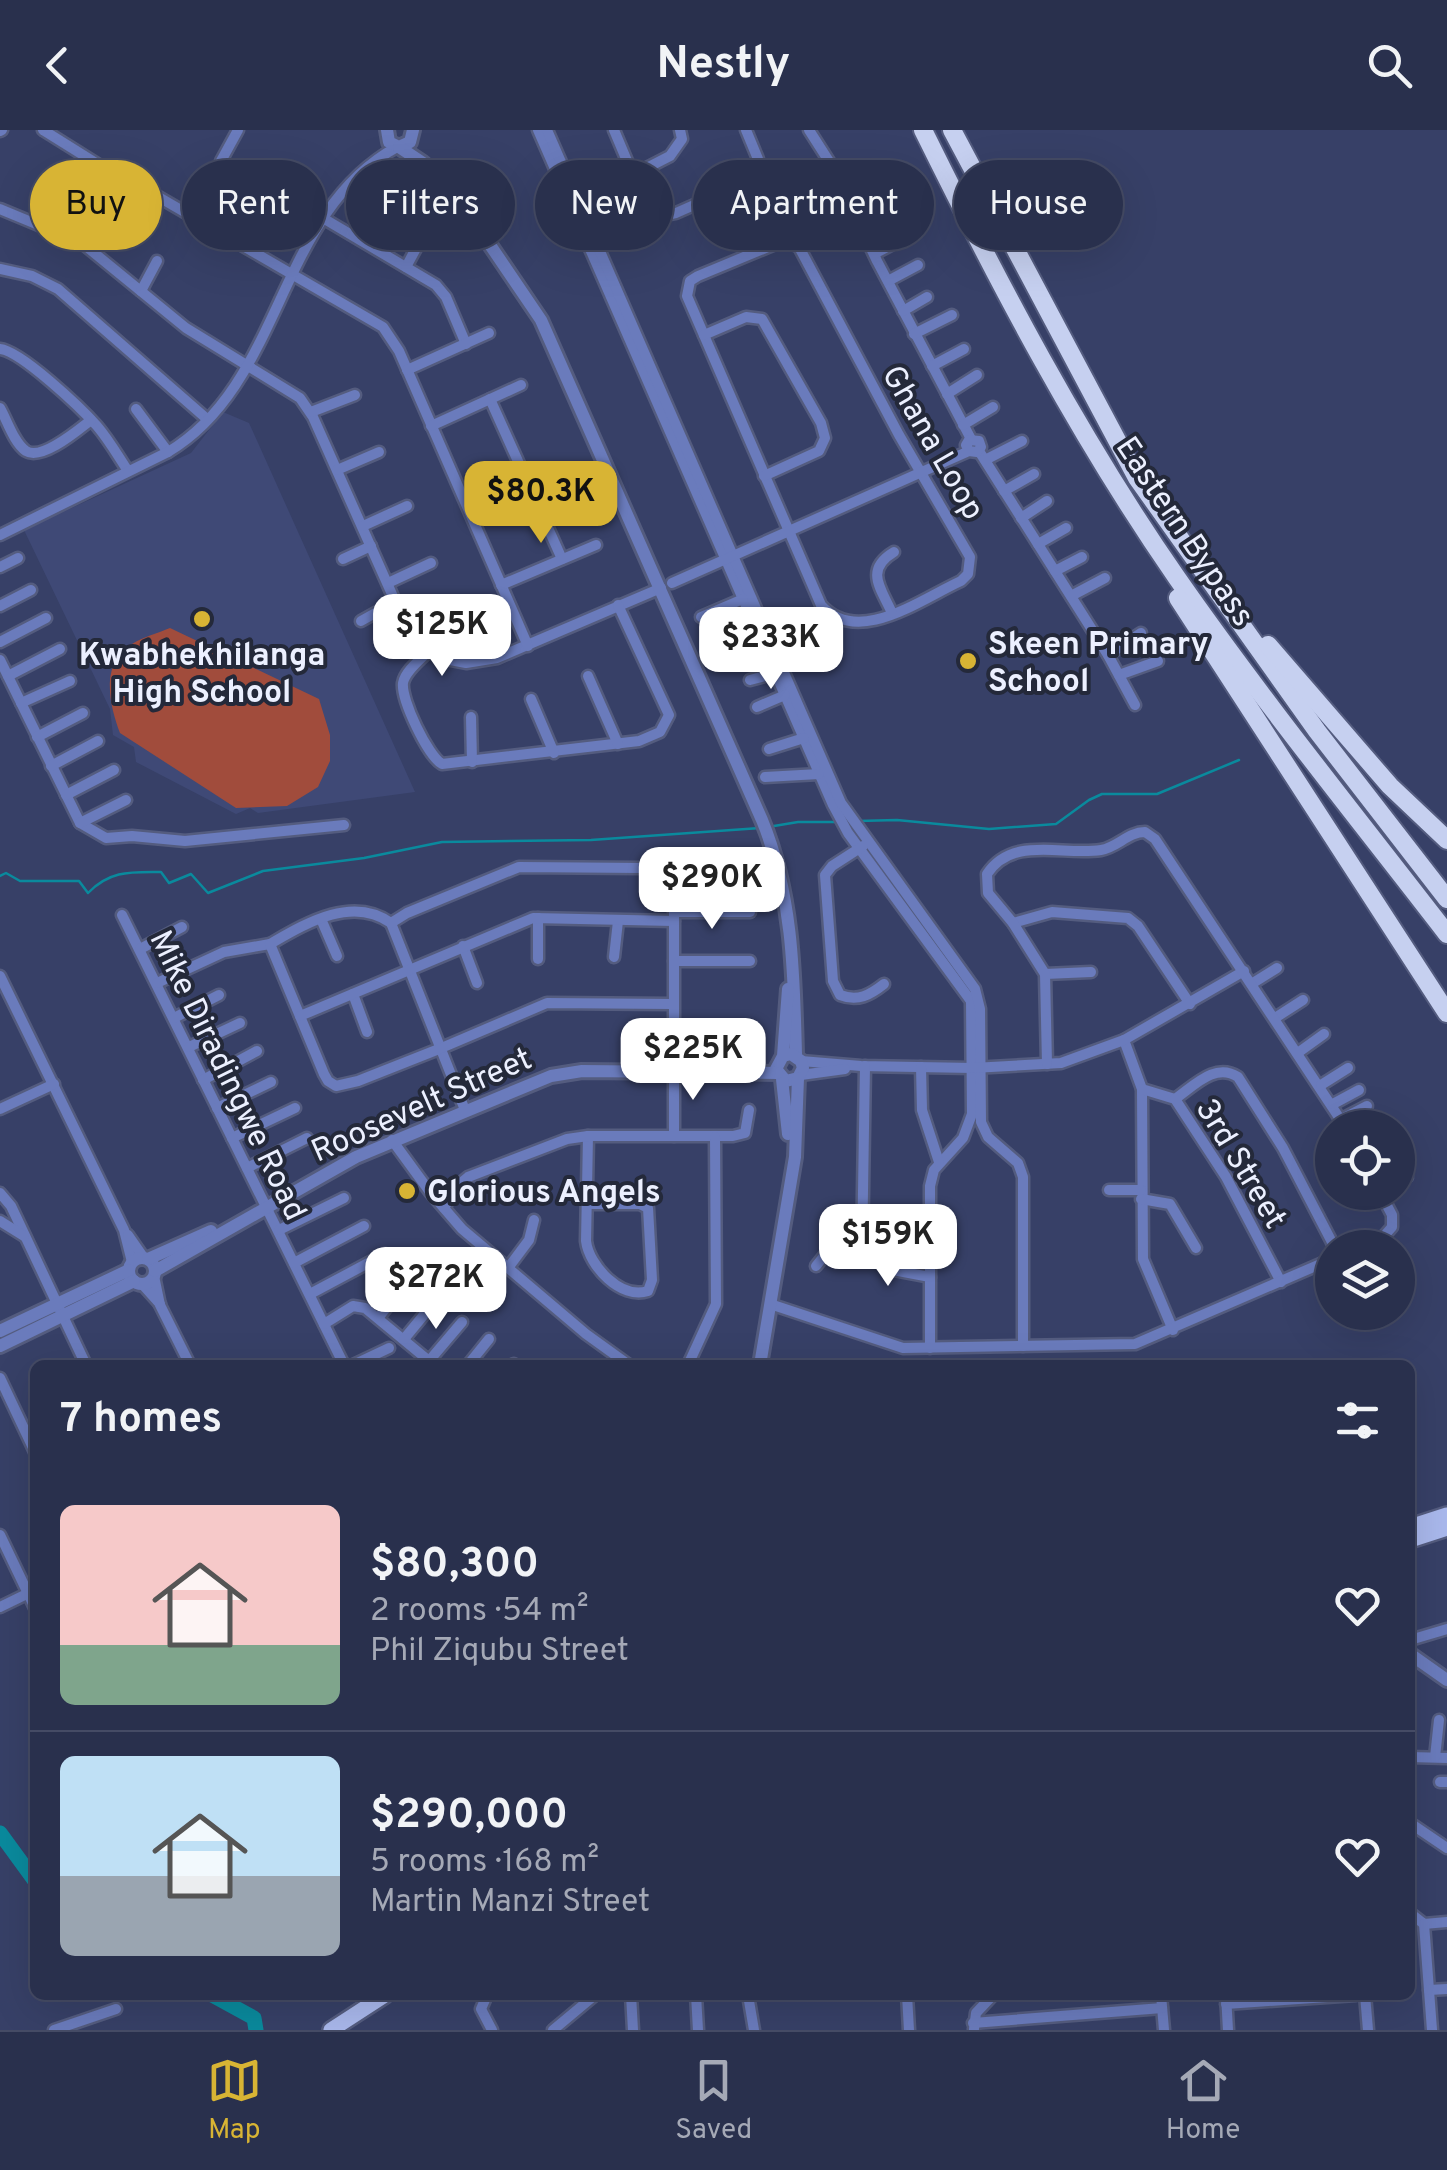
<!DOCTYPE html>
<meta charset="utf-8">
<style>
body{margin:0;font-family:Overpass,sans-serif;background:#353c57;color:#f1f3f6;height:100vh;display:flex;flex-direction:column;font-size:38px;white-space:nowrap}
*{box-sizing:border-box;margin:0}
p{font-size:32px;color:#a5a9b6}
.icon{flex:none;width:55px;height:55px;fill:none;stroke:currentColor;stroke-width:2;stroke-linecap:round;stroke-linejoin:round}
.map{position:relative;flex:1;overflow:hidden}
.details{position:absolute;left:30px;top:1230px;width:1385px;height:640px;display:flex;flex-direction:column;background:#29304d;border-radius:15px;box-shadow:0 10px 40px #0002,0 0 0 2px #454b65}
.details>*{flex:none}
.banner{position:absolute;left:30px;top:30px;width:1388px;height:90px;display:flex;gap:20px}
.fabs{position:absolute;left:1315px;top:980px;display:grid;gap:20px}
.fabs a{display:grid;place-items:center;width:100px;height:100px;border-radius:50%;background:#29304d;box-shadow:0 10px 40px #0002,0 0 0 2px #454b65;font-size:50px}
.price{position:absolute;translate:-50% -85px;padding:0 22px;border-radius:20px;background:#fff;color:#222;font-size:32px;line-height:65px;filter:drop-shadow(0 2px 5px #0008)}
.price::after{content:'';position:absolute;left:50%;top:60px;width:30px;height:22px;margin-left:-15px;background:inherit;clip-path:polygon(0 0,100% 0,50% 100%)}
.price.selected{background:#d8b434;color:#111}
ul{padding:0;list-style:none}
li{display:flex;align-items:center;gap:30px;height:250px;padding:0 30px}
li+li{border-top:2px solid #454b65}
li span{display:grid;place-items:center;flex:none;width:280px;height:200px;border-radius:15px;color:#555}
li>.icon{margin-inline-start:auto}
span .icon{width:120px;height:120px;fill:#fffc;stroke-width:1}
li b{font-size:42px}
h2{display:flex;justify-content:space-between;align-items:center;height:120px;padding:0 30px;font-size:42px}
.tag{padding:0 35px;border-radius:45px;background:#29304d;box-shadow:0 10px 40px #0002,0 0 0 2px #454b65;font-size:35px;line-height:90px}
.tag.selected{background:#d8b434;color:#111}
header{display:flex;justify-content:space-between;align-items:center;height:130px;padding:0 30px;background:#29304d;font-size:45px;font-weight:700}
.dock{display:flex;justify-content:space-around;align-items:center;height:140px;border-top:2px solid #454b65;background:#29304d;font-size:28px;color:#a5a9b6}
.dock a{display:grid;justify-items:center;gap:5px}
.dock .selected{color:#d8b434}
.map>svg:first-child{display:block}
.built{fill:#3f4976}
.green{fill:#a14c3c}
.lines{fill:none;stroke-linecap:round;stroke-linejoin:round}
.stream{stroke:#0a8a9d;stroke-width:2.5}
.river{stroke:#0a8a9d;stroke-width:15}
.minor-casing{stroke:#545c7f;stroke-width:15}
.tertiary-casing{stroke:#545c7f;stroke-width:18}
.primary-casing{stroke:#545c7f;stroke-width:20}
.motorway-casing{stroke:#545c7f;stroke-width:22}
.minor{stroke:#6a7bbc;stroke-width:10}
.tertiary{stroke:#6a7bbc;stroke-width:12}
.primary{stroke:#a9b8ec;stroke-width:15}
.motorway{stroke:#c6d0f0;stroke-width:18}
.poi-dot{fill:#d8b434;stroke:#24293a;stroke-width:4}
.labels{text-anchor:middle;stroke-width:8;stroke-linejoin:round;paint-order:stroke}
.street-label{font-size:32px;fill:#ecf0ff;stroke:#24293a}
.poi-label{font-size:32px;font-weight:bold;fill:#ecf0ff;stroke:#24293a;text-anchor:start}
</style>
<header><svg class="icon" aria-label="back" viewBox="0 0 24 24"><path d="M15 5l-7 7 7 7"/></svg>Nestly<svg class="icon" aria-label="search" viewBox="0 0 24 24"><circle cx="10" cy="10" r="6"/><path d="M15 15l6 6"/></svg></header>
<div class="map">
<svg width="1447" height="1900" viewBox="0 0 1447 1900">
<rect width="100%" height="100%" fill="#374067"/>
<polygon class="built" points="223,282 249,293 415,662 258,683 250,678 236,684 136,632 134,617 113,605 110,579 24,400 191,323"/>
<path class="green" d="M 170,498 L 319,569 L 330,605 L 330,631 L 318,657 L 287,676 L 236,678 L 120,603 C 109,574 100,533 132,514 C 143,507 158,503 170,498 Z"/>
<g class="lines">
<g class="stream">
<polyline points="858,691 897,690 989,699 1056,694 1089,670 1102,664 1157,664 1239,630"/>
<polyline points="768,697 798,692 840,692"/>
<path d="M 0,746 L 6,743 L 20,751 L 79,751 L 88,763 C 110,740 131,742 161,742 L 169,753 L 191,744 L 208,763 L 263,741 L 364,728 L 442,712 L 591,710 L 760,698"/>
</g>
<g class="river">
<polyline points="0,1703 35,1751"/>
<polyline points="212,1865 254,1888 256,1900"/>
</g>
<g class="minor-casing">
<g id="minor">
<polyline points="43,0 107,40"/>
<polyline points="238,0 221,31 221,54 266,83"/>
<polyline points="538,0 833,675 848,703 971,871 972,984 963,1008 934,1040 930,1056 930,1218"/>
<polyline points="547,0 841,673 975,859 980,879 981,992 988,1007 1018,1033 1023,1047 1023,1216"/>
<polyline points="614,0 646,76 661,86 676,83 755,48 758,29 746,0"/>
<polyline points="809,0 832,36 877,131 971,309"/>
<polyline points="0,1 2,0"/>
<polyline points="633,45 670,26 682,9 680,0"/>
<polyline points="0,79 82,113 186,198 300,268 313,287 403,489 429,521 445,529 466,533 497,528 661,458"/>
<polyline points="858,93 887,78"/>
<polyline points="62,102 97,46 112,40 383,197 399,221 528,516"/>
<path d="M 785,110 L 799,117 L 899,305 L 970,427 L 968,444 L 961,451 C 921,469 858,517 821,475 L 687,166 L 690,151 L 698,146 Z"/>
<polyline points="246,117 276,70 289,68 436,155 446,167 466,214"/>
<polyline points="91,119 107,96"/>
<polyline points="874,124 906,107"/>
<polyline points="406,137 427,98"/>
<polyline points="0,139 32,146 58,159 207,289"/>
<polyline points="888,151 918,135"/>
<polyline points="141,161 157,131"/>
<polyline points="903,181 927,167"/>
<polyline points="914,204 952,185"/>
<polyline points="704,205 746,187 762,189 821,293 825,308 819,321 764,346"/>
<path d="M 0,219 C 21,221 81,278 97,296 C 109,310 118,326 128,341"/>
<polyline points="932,236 964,219"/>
<polyline points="407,240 489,203"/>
<polyline points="947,264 977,245"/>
<polyline points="490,269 562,429"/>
<path d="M 0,278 C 7,290 14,313 26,321 C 42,331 78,300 91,290"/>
<polyline points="136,279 168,322"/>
<polyline points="311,282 355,265"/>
<polyline points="963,295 993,277"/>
<polyline points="431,296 521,255"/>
<polyline points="979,321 1108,525 1135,575"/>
<polyline points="985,330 1022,311"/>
<polyline points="337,340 379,322"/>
<polyline points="1004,361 1034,344"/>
<polyline points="1021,388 1047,371"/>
<polyline points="363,396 407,376"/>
<path d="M 0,405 L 168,322 C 284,253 277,82 397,17"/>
<polyline points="1038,414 1066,398"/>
<polyline points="343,429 371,416"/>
<polyline points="0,437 18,428"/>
<polyline points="1055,441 1082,427"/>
<polyline points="388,453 431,433"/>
<polyline points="672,453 969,321 977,322 981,317 979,311 969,310 966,315 969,321"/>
<polyline points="501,455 596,415"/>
<polyline points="1071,466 1105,448"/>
<polyline points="0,476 31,460"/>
<path d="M 892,483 C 881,458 864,440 894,422"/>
<polyline points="701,487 743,469"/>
<polyline points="361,491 395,472"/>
<polyline points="0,512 46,488"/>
<polyline points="735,518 760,508"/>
<path d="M 429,521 C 421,529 405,541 403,553 C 401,570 428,626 442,634 L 639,611 L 660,602 L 669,585 L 618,475"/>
<polyline points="1108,525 1141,503"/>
<polyline points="0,530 80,693 106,708 132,706 185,711 344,695"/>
<polyline points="1119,545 1158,531"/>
<polyline points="8,546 60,519"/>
<polyline points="588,546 618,614"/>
<polyline points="750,550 776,543"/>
<polyline points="531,569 554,623"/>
<polyline points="21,573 70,551"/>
<polyline points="757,577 785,565"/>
<polyline points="471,587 472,632"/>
<polyline points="37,607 83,583"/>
<polyline points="769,619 804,608"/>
<polyline points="51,636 98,611"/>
<polyline points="765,647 819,644"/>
<polyline points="66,665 114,640"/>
<polyline points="80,693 126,670"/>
<path d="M 863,716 L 832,736 L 825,745 L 833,851 L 840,865 C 858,872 870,865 884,854"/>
<polyline points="675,782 750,782"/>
<polyline points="122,785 344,1235"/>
<polyline points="538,788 538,829"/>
<polyline points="321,789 337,826"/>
<polyline points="391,793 465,980"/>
<polyline points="1013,793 1052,782 1128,788 1138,796 1190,874"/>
<polyline points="463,816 477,853"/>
<polyline points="140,819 182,797"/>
<polyline points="614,827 618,791"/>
<polyline points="674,831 750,831"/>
<polyline points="1045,844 1091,842"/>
<polyline points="0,846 124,1100 132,1132"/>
<polyline points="157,853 224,822 270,814"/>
<polyline points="1253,853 1277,838"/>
<polyline points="353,864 367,902"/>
<path d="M 672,874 L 547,873 L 439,919 L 358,951 L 336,956 L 328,951 L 324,944 L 270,814 C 305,794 352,765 391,793 L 407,783 L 519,737 L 642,738 C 657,742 671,751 674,767 L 674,1006"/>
<polyline points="300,886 533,788 674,791"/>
<polyline points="174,888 219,865"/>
<polyline points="1275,888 1303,870"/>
<polyline points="1124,910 1142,959 1143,1129 1173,1200"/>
<polyline points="189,917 240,893"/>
<polyline points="1299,922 1324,904"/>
<polyline points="801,931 861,936 973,938 1061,933 1124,910 1244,841"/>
<path d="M 1047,934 L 1045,844 L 1013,793 L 988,763 L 987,744 C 1013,705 1062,726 1101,720 C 1118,717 1128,702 1145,702 L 1155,709 L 1346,998"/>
<polyline points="921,937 922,980 939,1032"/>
<polyline points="801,945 845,939"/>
<polyline points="203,950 257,921"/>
<polyline points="1321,955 1348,938"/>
<polyline points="1142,959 1175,969 1226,1047 1281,1152"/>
<path d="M 1175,969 C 1194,956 1215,932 1238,947 L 1283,1018 L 1335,1118"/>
<polyline points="1333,974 1359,960"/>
<polyline points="217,978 271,952"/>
<polyline points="0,979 54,954"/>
<polyline points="1342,989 1367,976"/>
<polyline points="232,1008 295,978"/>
<polyline points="392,1010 430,1062 462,1099 586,1204 629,1235"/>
<polyline points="247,1038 307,1008"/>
<polyline points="1398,1053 1407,1047"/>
<polyline points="1109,1060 1141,1060"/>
<polyline points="0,1063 11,1076 86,1235"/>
<polyline points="1141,1069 1170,1074 1196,1118"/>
<path d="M 587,1074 L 640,1074 L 648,1078 L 652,1150 L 648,1161 C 621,1170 589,1136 586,1111 L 588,1006"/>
<polyline points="444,1078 457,1056 468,1047 567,1009 588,1006 733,1006 745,1003 749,980"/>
<polyline points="0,1091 24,1106"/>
<polyline points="279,1100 344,1068"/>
<polyline points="128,1105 144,1128"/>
<polyline points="1358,1118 1384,1106 1392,1097 1392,1085 1380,1062"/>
<polyline points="862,1123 865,936"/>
<polyline points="862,1123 893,1140 930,1147"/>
<polyline points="294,1133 364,1096"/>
<polyline points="816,1136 824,1126 862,1123"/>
<polyline points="508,1138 529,1110 534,1090"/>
<polyline points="154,1146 160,1175 190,1235"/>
<polyline points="142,1154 160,1174"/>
<polyline points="310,1164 385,1124"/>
<polyline points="770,1174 903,1218 1135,1214 1332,1129"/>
<polyline points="379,1187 407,1152"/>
<polyline points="324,1194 353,1176 365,1178 434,1235"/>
<polyline points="404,1209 437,1169"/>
<polyline points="429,1231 462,1192"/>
<polyline points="353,1235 389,1218"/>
<polyline points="468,1235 489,1209"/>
<polyline points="512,1235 514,1234"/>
<polyline points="688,1235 716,1174 715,1007"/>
<polyline points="0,1248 35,1322"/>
<polyline points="0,1405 35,1478"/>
<polyline points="0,1477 35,1460"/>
<polyline points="1410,1510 1447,1499"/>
<polyline points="1410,1627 1447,1628"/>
<polyline points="1435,1627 1439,1590"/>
<polyline points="1440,1652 1447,1652"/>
<polyline points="1410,1693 1447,1718"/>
<polyline points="1410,1783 1424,1794 1447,1792"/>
<polyline points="1424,1794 1432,1900"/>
<polyline points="1429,1860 1447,1859"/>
<polyline points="487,1865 481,1879 492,1900"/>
<polyline points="631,1865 633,1900"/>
<polyline points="696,1865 698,1900"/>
<polyline points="748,1865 754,1900"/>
<polyline points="907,1865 909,1900"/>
<polyline points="1161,1865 1164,1900"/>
<polyline points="1226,1865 1228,1900"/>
<polyline points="1365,1865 1368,1900"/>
<polyline points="1226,1874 1356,1865"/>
<polyline points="973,1893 1162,1878"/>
<polyline points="974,1899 976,1883 993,1865"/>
<polyline points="54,1900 116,1879"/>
<polyline points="553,1900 595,1865"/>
</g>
</g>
<g class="tertiary-casing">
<g id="tertiary">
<polyline points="387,0 389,12 399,17 410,12 413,0"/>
<path d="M 399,17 L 423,33 L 465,78 L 541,190 L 762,690 C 793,765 794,846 796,925"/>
<polyline points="783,926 791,924 801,931 803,938 798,948 786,951 776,939 783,926 788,859"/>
<polyline points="782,949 788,1004"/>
<circle cx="142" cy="1141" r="13"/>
<polyline points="148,1129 211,1101"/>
<polyline points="155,1141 356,1027 551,946 582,941 777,943"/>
<polyline points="0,1201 129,1140"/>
<polyline points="0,1216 134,1151"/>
<polyline points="760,1235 795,1027 798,948"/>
<polyline points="1410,1524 1447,1550"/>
</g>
</g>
<g class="primary-casing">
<g id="primary">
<polyline points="1410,1397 1447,1385"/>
<polyline points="1410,1410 1447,1398"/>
<polyline points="331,1900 385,1865"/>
</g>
</g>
<g class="motorway-casing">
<g id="motorway">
<path d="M 923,0 C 999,154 1079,307 1177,448 C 1262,570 1356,686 1447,804"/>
<polyline points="952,0 1137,348 1317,601 1447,769"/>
<polyline points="1178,468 1447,883"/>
<polyline points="1268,515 1390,656 1447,710"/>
</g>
</g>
<use href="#minor" class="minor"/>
<use href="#tertiary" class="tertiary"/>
<use href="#primary" class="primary"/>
<use href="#motorway" class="motorway"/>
</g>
<g class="poi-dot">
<circle cx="202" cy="489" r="10"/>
<circle cx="968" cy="531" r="10"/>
<circle cx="407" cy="1061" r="10"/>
</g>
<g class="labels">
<g class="street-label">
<text transform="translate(934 312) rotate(60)" y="11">Ghana Loop</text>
<text transform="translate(1186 401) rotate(56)" y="11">Eastern Bypass</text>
<text transform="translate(229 945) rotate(64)" y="11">Mike Diradingwe Road</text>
<text transform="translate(421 974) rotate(-24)" y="11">Roosevelt Street</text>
<text transform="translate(1242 1033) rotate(59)" y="11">3rd Street</text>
</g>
<g class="poi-label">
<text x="988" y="524">Skeen Primary<tspan x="988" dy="37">School</tspan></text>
<text x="202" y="535" text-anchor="middle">Kwabhekhilanga<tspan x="202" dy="37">High School</tspan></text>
<text x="427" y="1072">Glorious Angels</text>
</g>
</g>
</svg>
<div class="fabs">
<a><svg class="icon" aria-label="locate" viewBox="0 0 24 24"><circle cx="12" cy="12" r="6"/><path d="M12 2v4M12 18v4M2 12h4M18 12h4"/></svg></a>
<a><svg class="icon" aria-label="layers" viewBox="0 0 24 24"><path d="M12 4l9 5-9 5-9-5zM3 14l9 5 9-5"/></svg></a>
</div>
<b class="price selected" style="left:541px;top:416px">$80.3K</b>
<b class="price" style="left:442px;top:549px">$125K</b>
<b class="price" style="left:771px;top:562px">$233K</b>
<b class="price" style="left:712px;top:802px">$290K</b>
<b class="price" style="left:693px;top:973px">$225K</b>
<b class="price" style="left:888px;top:1159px">$159K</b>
<b class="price" style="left:436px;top:1202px">$272K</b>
<div class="banner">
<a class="tag selected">Buy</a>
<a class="tag">Rent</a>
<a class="tag">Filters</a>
<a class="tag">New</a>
<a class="tag">Apartment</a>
<a class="tag">House</a>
</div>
<section class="details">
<h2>7 homes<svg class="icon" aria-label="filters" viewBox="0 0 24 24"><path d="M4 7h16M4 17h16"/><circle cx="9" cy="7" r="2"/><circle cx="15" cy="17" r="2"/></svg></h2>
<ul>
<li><span style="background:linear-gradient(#f6c9c9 70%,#7fa58c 0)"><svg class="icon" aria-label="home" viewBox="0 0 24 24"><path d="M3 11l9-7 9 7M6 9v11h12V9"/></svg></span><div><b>$80,300</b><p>2 rooms · 54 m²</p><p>Phil Ziqubu Street</p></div><svg class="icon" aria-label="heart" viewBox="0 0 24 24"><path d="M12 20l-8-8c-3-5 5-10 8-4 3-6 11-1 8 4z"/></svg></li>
<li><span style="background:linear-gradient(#bfe0f5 60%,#9aa5b1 0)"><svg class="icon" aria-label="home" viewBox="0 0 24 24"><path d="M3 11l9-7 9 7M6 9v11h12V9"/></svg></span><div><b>$290,000</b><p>5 rooms · 168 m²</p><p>Martin Manzi Street</p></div><svg class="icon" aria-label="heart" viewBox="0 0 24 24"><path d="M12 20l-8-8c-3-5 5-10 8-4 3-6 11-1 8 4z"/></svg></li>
</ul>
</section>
</div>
<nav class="dock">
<a class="selected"><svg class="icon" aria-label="map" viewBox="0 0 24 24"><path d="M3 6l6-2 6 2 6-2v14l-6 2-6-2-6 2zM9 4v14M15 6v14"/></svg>Map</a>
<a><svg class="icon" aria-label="saved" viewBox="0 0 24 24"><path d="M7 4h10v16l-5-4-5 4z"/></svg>Saved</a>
<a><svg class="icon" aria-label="home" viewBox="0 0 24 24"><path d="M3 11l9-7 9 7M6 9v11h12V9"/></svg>Home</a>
</nav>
